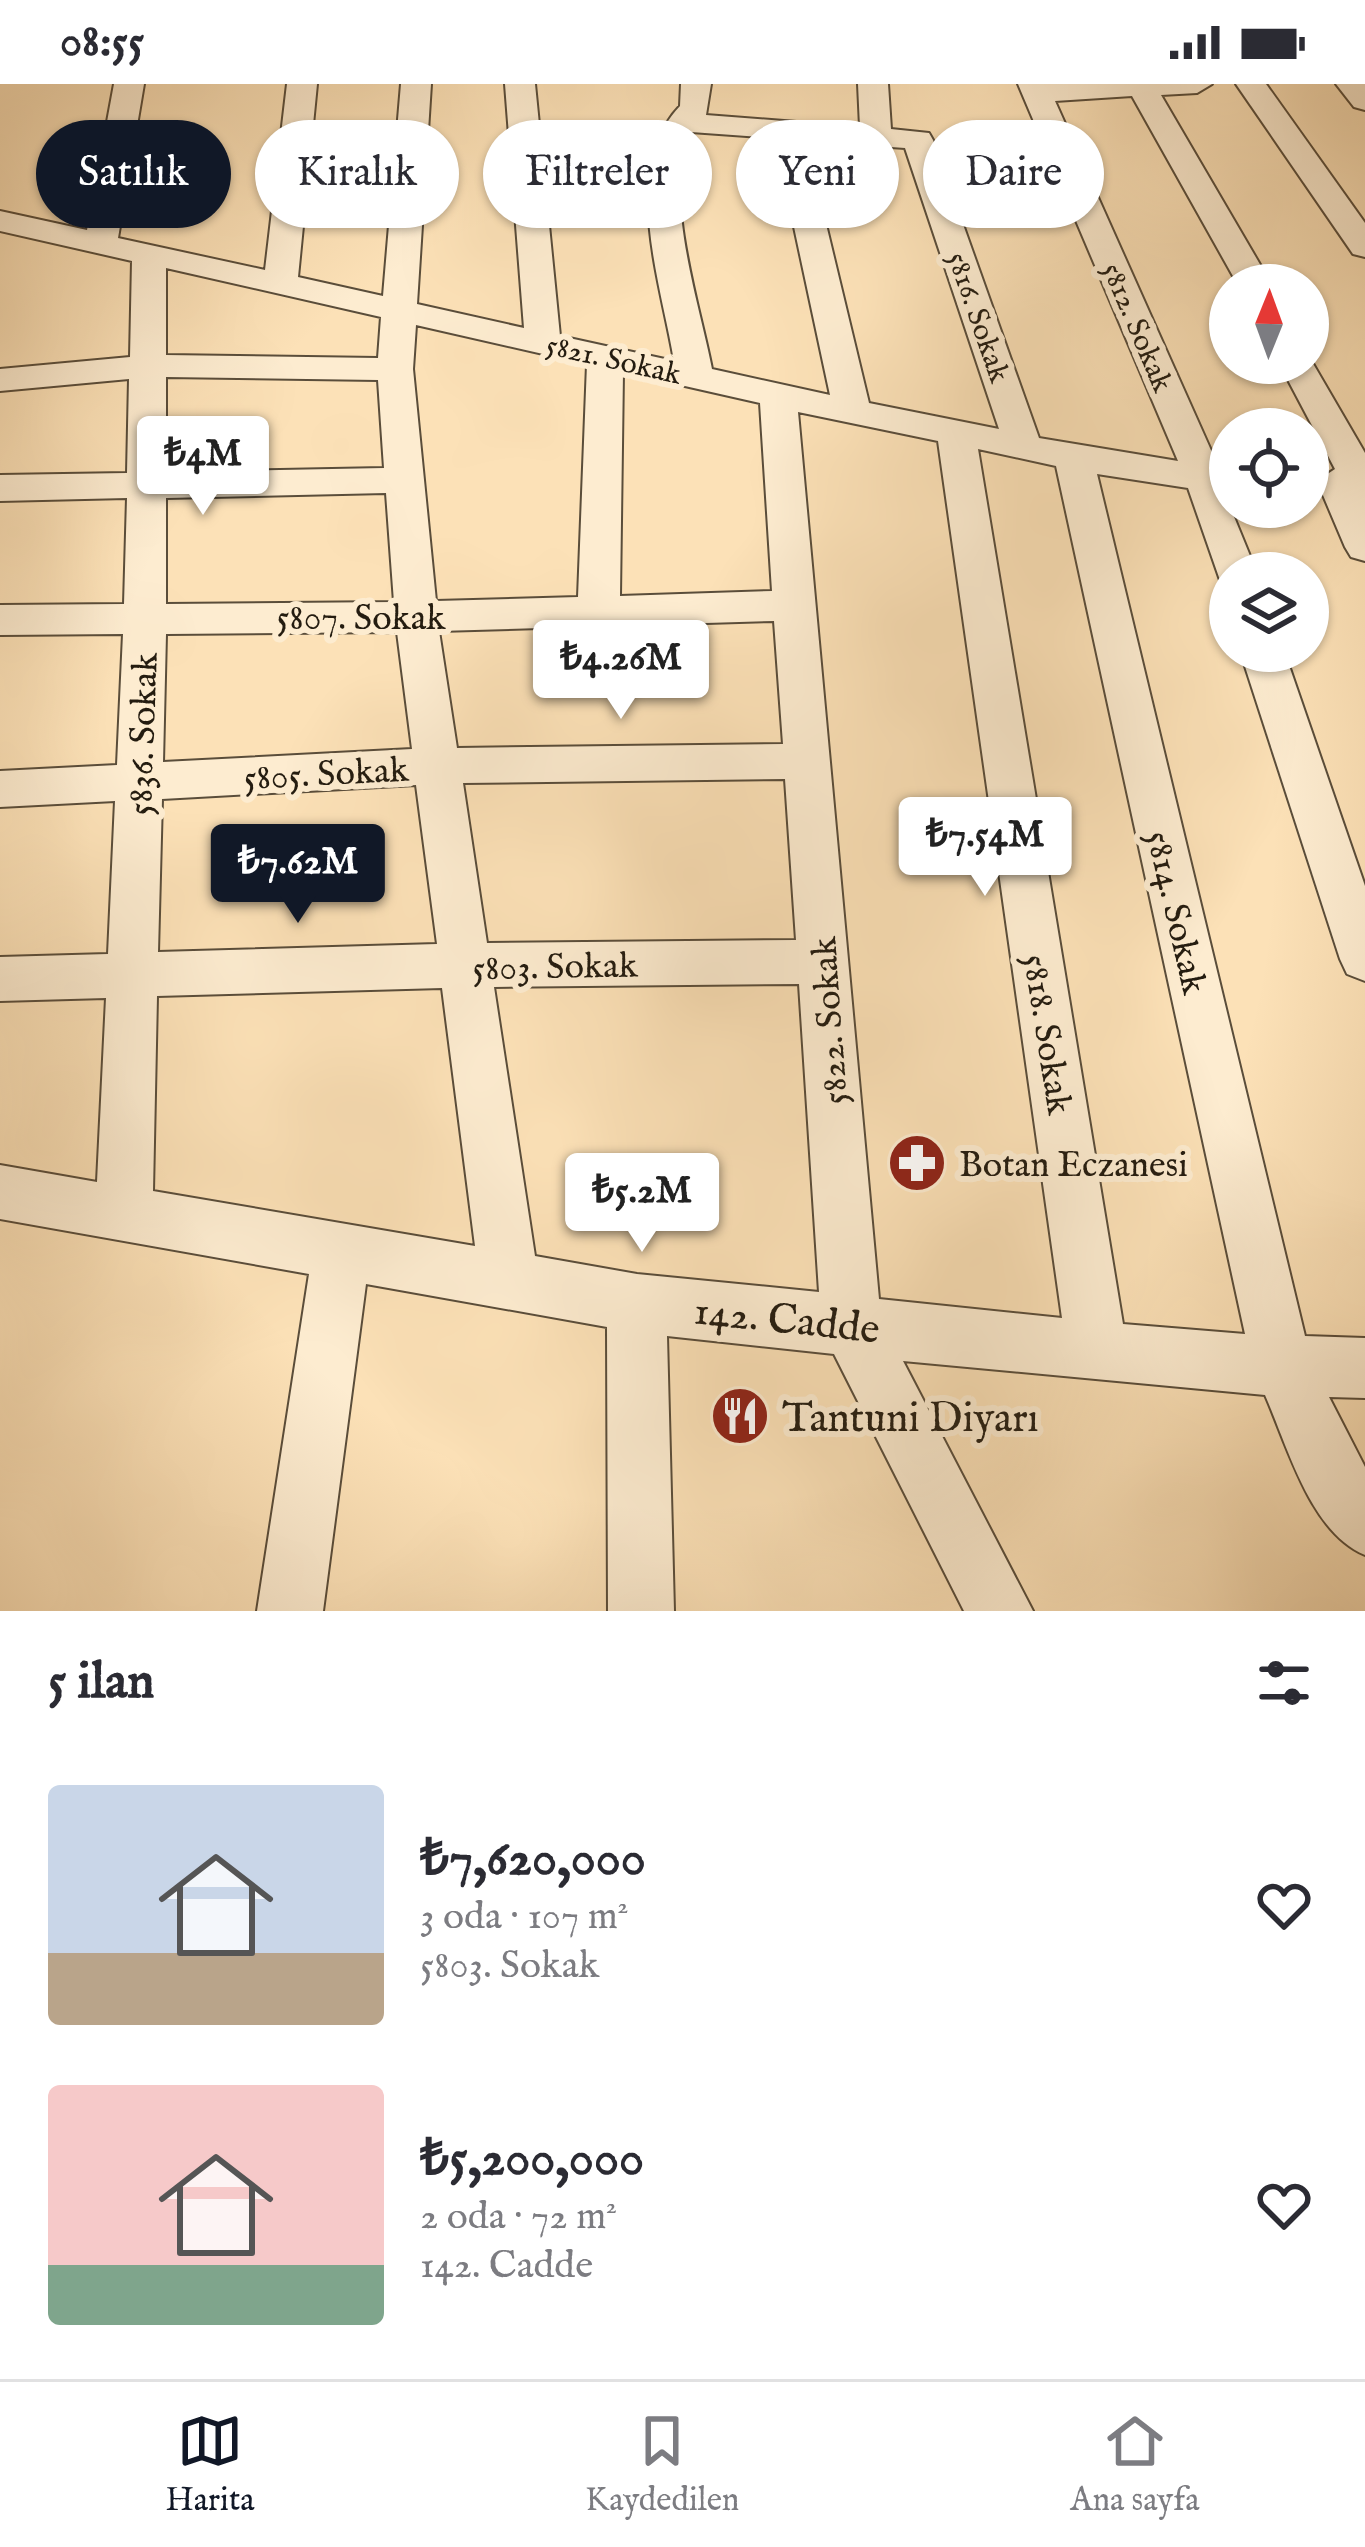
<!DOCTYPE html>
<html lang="tr">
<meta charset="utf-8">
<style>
body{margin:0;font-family:"IM FELL English",serif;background:#f2f2f3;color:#2b2b33;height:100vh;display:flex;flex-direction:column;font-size:45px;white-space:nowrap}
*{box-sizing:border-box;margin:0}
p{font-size:39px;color:#7c7c81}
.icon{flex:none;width:66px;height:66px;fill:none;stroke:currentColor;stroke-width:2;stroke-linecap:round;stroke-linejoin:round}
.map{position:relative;height:1527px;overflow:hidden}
.drawer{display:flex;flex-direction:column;background:#fff;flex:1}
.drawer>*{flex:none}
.banner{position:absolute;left:36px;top:36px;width:1293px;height:108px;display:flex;gap:24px}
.needle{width:78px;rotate:1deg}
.buttons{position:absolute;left:1209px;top:180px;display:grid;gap:24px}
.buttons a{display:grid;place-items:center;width:120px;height:120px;border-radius:50%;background:#fff;box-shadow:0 3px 9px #0004;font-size:60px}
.price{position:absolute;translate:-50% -102px;padding:0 27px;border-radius:12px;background:#fff;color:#222;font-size:39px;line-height:78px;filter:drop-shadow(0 3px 6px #0008)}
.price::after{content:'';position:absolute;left:50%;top:72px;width:36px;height:27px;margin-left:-18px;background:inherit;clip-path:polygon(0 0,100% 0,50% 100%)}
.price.current{background:#111827;color:#fff}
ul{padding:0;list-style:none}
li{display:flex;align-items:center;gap:36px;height:300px;padding:0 48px}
li span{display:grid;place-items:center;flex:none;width:336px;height:240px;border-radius:12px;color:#555}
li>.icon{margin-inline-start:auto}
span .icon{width:144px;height:144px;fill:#fffc;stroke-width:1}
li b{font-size:51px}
h2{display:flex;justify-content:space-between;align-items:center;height:144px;padding:0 48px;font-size:51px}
.pill{padding:0 42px;border-radius:54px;background:#fff;box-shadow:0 3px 9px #0004;font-size:42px;line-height:108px}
.pill.current{background:#111827;color:#fff}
.status{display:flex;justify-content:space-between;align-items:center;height:84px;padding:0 60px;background:#fff;direction:ltr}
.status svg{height:33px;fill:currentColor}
.tab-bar{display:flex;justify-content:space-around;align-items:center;height:168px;border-top:3px solid #e1e1e2;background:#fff;font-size:33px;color:#7c7c81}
.tab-bar a{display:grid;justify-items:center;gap:6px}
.tab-bar .current{color:#111827}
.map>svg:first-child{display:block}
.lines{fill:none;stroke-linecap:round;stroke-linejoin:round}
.minor-casing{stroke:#5a4d3a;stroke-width:4}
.minor{fill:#fdecd0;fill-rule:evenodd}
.labels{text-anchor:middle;stroke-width:12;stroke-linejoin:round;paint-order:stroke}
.far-street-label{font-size:30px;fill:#241c10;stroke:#fdecd0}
.street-label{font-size:36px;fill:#241c10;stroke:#fdecd0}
.poi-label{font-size:36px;fill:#241c10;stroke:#fdecd0;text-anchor:start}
.near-street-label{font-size:42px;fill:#241c10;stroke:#fdecd0}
.near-poi-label{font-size:42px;fill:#241c10;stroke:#fdecd0;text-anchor:start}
</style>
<div class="status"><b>08:55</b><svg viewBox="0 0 49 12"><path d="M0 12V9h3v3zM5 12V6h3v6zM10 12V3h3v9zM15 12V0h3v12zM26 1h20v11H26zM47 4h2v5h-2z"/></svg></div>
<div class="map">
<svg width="1365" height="1527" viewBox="0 0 1365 1527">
<rect width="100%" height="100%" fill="#fce1b7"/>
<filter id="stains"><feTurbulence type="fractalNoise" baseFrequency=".00167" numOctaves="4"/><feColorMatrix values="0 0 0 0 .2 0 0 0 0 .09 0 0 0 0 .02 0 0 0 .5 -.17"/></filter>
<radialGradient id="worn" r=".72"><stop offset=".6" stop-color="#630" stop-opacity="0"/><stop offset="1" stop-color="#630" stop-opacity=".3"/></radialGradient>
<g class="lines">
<g class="minor-casing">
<g id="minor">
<path d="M 114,0 L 144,0 L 118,154 L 265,186 L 287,0 L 317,0 L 298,193 L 383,212 L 401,0 L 431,0 L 417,220 L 524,244 L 505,0 L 535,0 L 560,252 L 674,277 C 661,198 620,84 680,22 L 681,0 L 711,0 L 706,31 L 860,43 L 858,0 L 888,0 L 891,45 L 929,49 L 933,56 L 1039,354 L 1178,377 L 1018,0 L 1212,0 L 1197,9 L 1161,11 L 1272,201 L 1238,201 L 1132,12 L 1055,17 L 1218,382 L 1230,383 L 1230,423 L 1257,489 L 1230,489 L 1230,502 L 1221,499 L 1188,404 L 1097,390 L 1305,1252 L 1365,1254 L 1365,1314 L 1329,1313 L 1365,1383 L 1365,1471 C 1310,1448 1288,1363 1265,1311 L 903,1277 L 1033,1527 L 964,1527 L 834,1270 L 667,1252 L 674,1527 L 608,1527 L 607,1243 L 366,1200 L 323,1527 L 257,1527 L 309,1190 L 0,1135 L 0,1081 L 97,1098 L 106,914 L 0,917 L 0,873 L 108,870 L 115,717 L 0,723 L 0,687 L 117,681 L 123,550 L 0,551 L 0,521 L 124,520 L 127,414 L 0,417 L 0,391 L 127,389 L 129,295 L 0,307 L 0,285 L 130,273 L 132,177 L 0,147 L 0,127 L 87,146 ZM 691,48 L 775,54 L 830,311 L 712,285 C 700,221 661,108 691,48 ZM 806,57 L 905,64 L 999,345 L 869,319 ZM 166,184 L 381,233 L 378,274 L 166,271 ZM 416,241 L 587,280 L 578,513 L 436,517 L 413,285 ZM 623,288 L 760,319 L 772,507 L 620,512 ZM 166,293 L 378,296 L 384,384 L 166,388 ZM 798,328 L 938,357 L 1062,1234 L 879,1215 ZM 978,365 L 1056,382 L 1245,1250 L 1123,1240 ZM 386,409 L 394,518 L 166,520 L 166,414 ZM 774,537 L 783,660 L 457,664 L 439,547 ZM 397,548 L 412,665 L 163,678 L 166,550 ZM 785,695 L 796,856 L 487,859 L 463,699 ZM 416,701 L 437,860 L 158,868 L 162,715 ZM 799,900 L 819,1208 L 637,1190 L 535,1172 L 494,903 ZM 442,904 L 475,1162 L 153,1107 L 157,912 Z"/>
<polygon points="1236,0 1266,0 1365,139 1365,173 1353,170"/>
<polygon points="1336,0 1365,0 1365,26 1354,23"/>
<polygon points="1308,271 1365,369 1365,477 1351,473 1345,463 1317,397 1335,385 1279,279 1308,279"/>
<polygon points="1240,567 1284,567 1365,802 1365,897 1347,890 1340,875"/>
</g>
</g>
<use href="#minor" class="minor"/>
</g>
<defs>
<g id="pharmacy-disc" transform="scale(3)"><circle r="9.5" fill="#8f2418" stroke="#fdecd0"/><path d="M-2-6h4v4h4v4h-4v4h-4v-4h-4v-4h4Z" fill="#fff"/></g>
<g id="restaurant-disc" transform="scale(3)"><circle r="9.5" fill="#8f2418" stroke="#fdecd0"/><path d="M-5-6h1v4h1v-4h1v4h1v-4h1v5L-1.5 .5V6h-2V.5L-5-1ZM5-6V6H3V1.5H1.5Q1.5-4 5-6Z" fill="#fff"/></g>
</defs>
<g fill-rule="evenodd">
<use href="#pharmacy-disc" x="917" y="1079"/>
<use href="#restaurant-disc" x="740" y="1332"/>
</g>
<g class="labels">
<g class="far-street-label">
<text transform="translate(979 233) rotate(71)" y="10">5816. Sokak</text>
<text transform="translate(1138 243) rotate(67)" y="10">5812. Sokak</text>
<text transform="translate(614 275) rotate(13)" y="10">5821. Sokak</text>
</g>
<g class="street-label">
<text x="361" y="545">5807. Sokak</text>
<text transform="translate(141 650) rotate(-88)" y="13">5836. Sokak</text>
<text transform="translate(326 688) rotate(-3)" y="13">5805. Sokak</text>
<text transform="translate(1178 828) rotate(77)" y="13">5814. Sokak</text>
<text transform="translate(555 881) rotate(-1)" y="13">5803. Sokak</text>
<text transform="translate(828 937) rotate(-94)" y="13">5822. Sokak</text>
<text transform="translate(1049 950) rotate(81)" y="13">5818. Sokak</text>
</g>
<g class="poi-label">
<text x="959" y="1092">Botan Eczanesi</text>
</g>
<g class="near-street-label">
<text transform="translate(787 1234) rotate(6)" y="15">142. Cadde</text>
</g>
<g class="near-poi-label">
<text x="782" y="1347">Tantuni Diyarı</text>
</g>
</g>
<rect width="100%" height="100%" filter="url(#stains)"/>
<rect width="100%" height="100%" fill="url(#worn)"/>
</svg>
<div class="buttons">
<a><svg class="needle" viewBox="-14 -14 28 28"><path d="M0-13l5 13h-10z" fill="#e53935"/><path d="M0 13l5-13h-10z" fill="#7c7c81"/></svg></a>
<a><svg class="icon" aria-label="locate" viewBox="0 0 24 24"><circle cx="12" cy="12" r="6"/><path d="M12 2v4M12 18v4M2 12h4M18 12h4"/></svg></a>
<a><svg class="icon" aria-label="layers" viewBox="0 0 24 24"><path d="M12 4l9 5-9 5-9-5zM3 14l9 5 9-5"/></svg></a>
</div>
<b class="price" style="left:203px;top:434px">₺4M</b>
<b class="price" style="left:621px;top:638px">₺4.26M</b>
<b class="price" style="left:985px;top:815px">₺7.54M</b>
<b class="price current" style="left:298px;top:842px">₺7.62M</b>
<b class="price" style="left:642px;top:1171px">₺5.2M</b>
<div class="banner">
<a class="pill current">Satılık</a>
<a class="pill">Kiralık</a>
<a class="pill">Filtreler</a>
<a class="pill">Yeni</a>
<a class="pill">Daire</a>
</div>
</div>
<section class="drawer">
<h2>5 ilan<svg class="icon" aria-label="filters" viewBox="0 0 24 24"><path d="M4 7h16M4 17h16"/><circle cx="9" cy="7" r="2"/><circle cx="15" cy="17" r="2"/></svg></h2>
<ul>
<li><span style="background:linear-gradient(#c9d6e8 70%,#b9a48a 0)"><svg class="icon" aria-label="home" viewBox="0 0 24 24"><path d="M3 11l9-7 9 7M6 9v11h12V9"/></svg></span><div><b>₺7,620,000</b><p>3 oda · 107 m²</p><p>5803. Sokak</p></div><svg class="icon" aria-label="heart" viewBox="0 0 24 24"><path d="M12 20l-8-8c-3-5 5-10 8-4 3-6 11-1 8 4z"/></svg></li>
<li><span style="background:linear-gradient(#f6c9c9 75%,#7fa58c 0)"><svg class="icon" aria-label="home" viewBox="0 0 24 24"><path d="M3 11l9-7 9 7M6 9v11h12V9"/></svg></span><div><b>₺5,200,000</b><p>2 oda · 72 m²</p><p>142. Cadde</p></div><svg class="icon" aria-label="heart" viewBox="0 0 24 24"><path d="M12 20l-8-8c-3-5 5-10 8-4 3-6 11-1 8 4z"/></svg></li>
</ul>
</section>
<nav class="tab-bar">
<a class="current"><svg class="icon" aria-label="map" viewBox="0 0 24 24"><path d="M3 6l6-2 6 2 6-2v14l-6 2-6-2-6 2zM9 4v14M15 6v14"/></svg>Harita</a>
<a><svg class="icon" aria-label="saved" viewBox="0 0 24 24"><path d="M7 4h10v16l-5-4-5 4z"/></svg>Kaydedilen</a>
<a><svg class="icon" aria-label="home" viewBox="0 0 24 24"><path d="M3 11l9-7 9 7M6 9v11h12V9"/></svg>Ana sayfa</a>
</nav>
